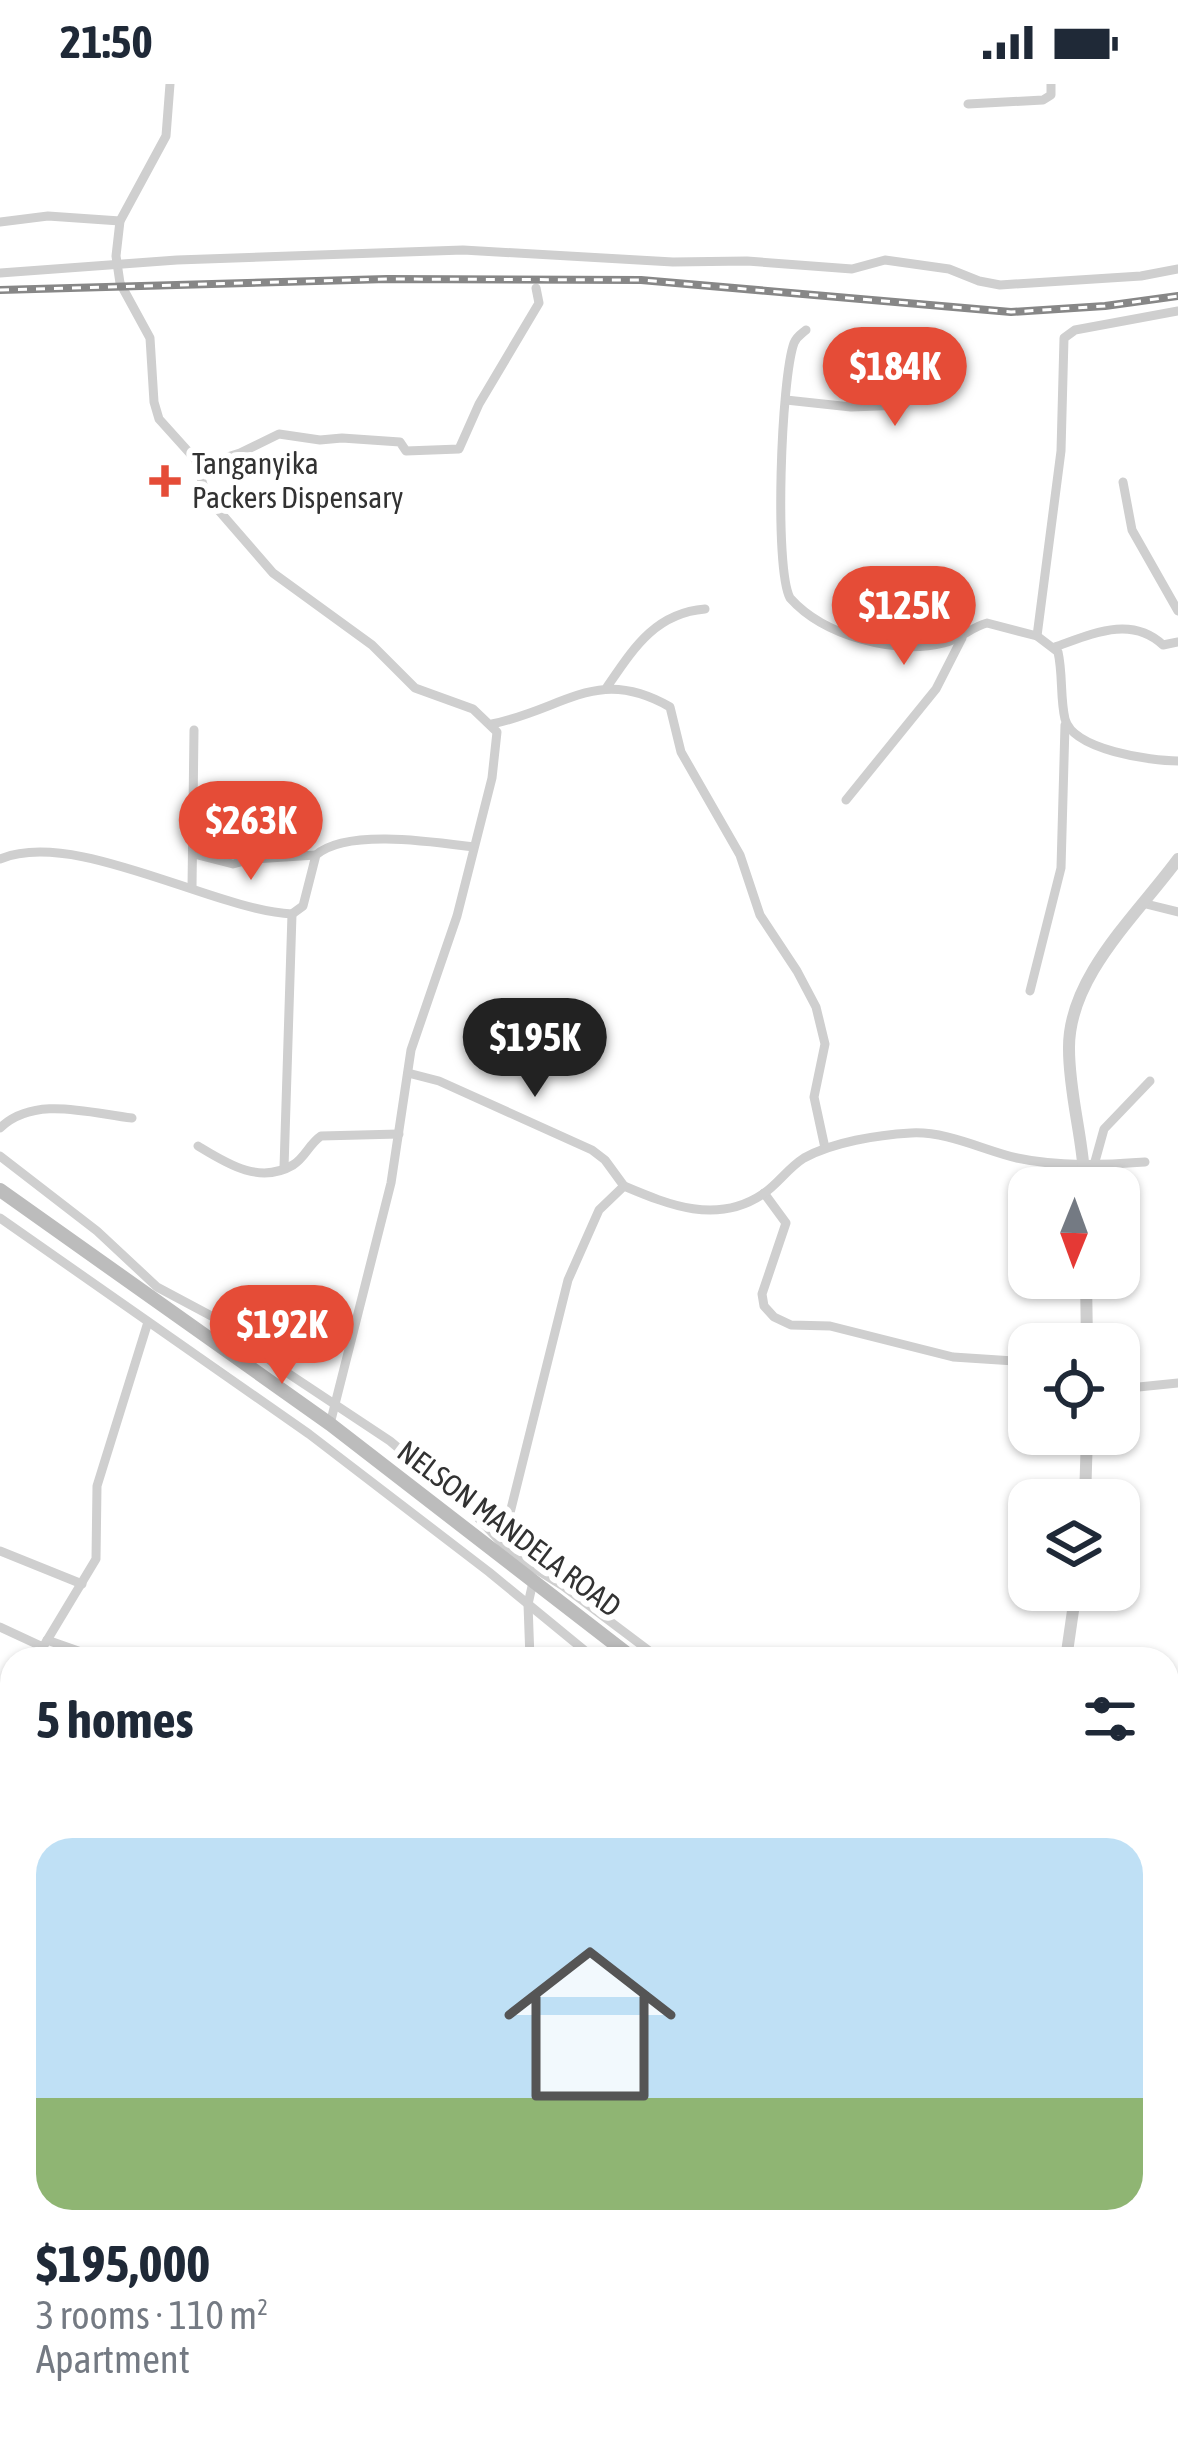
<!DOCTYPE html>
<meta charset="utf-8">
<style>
body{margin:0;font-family:"Asap Condensed",sans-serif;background:#f6f6f7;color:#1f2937;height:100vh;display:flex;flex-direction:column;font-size:45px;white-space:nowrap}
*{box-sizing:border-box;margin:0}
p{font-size:39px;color:#747a83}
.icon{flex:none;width:66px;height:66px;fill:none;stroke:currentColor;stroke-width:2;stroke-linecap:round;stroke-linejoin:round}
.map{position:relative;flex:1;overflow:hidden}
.sheet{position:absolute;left:0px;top:1563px;width:1179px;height:804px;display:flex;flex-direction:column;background:#fff;border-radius:36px 36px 0 0;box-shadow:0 3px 9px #0004}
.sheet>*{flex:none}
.needle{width:78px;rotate:181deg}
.fabs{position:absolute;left:1008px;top:1083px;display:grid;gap:24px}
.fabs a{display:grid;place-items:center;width:132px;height:132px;border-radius:24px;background:#fff;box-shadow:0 3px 9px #0004;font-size:60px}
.price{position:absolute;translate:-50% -102px;padding:0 27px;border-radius:42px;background:#e54c37;color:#fff;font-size:39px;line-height:78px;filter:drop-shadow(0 3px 6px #0008)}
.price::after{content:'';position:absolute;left:50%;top:72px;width:36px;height:27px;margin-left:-18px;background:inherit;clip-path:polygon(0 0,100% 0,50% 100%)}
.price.current{background:#222;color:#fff}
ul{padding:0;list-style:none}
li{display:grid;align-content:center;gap:24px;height:636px;padding:0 36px}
li span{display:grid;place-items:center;height:372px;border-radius:36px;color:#555}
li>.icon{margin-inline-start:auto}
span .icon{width:216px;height:216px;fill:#fffc;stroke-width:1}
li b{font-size:51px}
h2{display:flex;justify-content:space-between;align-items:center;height:144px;padding:0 36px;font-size:51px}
.status{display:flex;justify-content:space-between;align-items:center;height:84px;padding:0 60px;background:#fff;direction:ltr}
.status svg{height:33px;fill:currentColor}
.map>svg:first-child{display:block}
.green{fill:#e5eee0}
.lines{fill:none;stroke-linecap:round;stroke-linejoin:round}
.minor{stroke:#cfcfcf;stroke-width:9}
.tertiary{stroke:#cfcfcf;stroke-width:12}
.secondary{stroke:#bcbcbc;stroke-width:14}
.rail-casing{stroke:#878787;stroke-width:8}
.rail{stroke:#fff;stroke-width:3;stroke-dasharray:9;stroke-linecap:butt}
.poi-dot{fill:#e54c37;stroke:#fff;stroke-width:4.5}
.labels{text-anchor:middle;stroke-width:12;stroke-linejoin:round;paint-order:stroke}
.poi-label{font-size:30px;fill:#323232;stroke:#fff;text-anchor:start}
.street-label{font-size:30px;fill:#323232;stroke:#fff}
</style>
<div class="status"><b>21:50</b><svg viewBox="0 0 49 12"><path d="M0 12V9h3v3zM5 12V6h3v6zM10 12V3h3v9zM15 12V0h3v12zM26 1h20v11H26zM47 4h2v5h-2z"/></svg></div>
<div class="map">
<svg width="1178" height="2367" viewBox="0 0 1178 2367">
<rect width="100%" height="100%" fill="#fff"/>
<polygon class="green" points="0,1849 12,1854 12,2208 0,2218"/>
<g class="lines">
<g class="minor">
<polyline points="170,0 166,52 120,137 116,172 120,199 150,254 154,318 159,335 195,375 207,413 273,489 372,561 415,604 473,625 497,648 492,694 457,832 411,966 391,1099 330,1340"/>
<polyline points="968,20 1043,16 1051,11 1051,0"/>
<polyline points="0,138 48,132 120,137"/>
<polyline points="0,189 177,176 463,166 673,178 747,177 852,185 885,176 949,185 979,197 1000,201 1141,192 1178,185"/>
<path d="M 806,246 C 800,251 797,252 794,259 C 781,295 774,484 790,514 C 824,552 895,571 944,559 C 961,555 971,543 987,539 L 1037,552 L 1058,568 C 1063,590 1060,614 1065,635 C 1073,666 1151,677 1178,677"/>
<polyline points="786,316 851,323 904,321 920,303 931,255"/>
<polyline points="199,382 240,369 279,350 320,356 342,354 400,358 406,367 459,365 479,320 539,219 536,204"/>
<polyline points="1123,398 1132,446 1178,527"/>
<polyline points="1037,552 1061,367 1064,254 1075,246 1178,227"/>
<path d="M 1055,563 C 1092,550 1131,531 1163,561 L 1178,558"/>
<path d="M 607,603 C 633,565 655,529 705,525"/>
<path d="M 492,640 C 565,625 597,581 670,623 L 681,668 L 740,771 L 760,831 L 797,887 L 816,923 L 825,960 L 814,1013 L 825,1064"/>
<polyline points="846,716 936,605 962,554"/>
<polyline points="194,770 233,780 252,775 316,771"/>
<path d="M 0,775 C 75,744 213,826 292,830 L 303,822 L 316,771 C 346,744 435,758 473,763"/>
<polyline points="192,804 194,646"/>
<polyline points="1146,820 1178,828"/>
<polyline points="1030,907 1061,784 1065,641"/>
<polyline points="408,989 439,997 592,1066 605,1076 624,1102"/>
<path d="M 0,1044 C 34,1011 89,1029 132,1034"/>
<path d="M 198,1062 C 226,1079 259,1101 293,1081 C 305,1074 309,1060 321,1052 L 399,1050"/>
<polyline points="0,1072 97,1147 157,1203 217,1235 280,1284 390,1357 465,1420 513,1471 563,1502 660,1575"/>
<polyline points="1094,1081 1104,1045 1150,997"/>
<polyline points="284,1084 292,830"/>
<polyline points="764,1109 786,1139 762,1210 764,1222 774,1233 791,1241 830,1242 953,1273 1029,1278"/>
<polyline points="0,1134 309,1350 489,1488 595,1575"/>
<polyline points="1119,1305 1178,1299"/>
<path d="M 502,1461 L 568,1196 L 599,1126 L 624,1102 C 669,1121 717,1141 763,1110 C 778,1100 788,1084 804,1074 C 833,1058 877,1051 911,1049 C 947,1047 983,1066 1017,1074 C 1059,1083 1103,1081 1145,1078"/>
<polyline points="0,1467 82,1500"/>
<polyline points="0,1543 43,1563"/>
<polyline points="47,1556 101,1575"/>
<polyline points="40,1575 43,1563 96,1475 97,1402 148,1238"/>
<polyline points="530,1575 528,1520 533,1498"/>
<polyline points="1167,1640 1178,1642"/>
<polyline points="0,1718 12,1674"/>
<polyline points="0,1757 12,1760"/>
<polyline points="1167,2059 1178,2052"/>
<polyline points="1167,2217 1178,2235"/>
<polyline points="229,2355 243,2367"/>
<polyline points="13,2367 65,2355"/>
<polyline points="517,2367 517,2355"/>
<polyline points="962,2367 972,2355"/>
</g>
<g class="tertiary">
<path d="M 1085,1104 C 1084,1057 1069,1012 1069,965 C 1068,893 1137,831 1178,775"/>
<polyline points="1086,1194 1087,1260"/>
<polyline points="1085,1416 1087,1350"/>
<polyline points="1066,1575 1076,1506"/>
</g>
<g class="secondary">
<polyline points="0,1106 330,1340 634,1575"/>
<polyline points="1167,2174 1178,2190"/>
</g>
<g class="rail-casing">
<polyline id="rail" points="0,206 387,195 641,196 1011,228 1105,222 1178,212"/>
</g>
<use href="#rail" class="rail"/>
</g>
<path class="poi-dot" d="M159 379h12v12h12v12h-12v12h-12v-12h-12v-12h12z"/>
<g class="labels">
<g class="poi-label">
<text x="192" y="390">Tanganyika<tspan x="192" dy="34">Packers Dispensary</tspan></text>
</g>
<g class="street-label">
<text transform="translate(509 1445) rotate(37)" y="10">NELSON MANDELA ROAD</text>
</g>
</g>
</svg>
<div class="fabs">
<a><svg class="needle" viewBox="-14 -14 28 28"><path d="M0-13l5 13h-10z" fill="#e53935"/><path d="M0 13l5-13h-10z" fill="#747a83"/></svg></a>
<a><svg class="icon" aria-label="locate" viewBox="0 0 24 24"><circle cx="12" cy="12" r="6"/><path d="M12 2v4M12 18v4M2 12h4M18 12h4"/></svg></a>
<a><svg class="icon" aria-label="layers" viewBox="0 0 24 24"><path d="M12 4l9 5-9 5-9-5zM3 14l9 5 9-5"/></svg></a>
</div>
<b class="price" style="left:895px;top:345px">$184K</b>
<b class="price" style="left:904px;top:584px">$125K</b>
<b class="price" style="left:251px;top:799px">$263K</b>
<b class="price current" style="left:535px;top:1016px">$195K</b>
<b class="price" style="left:282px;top:1303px">$192K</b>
<section class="sheet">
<h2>5 homes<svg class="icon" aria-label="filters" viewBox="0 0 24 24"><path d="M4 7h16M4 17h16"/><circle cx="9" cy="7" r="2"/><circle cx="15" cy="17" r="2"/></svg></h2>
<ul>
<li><span style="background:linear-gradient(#bfe0f5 70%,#8fb573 0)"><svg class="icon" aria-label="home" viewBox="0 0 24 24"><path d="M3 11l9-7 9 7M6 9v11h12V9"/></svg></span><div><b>$195,000</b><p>3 rooms · 110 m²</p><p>Apartment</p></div></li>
</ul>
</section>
</div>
